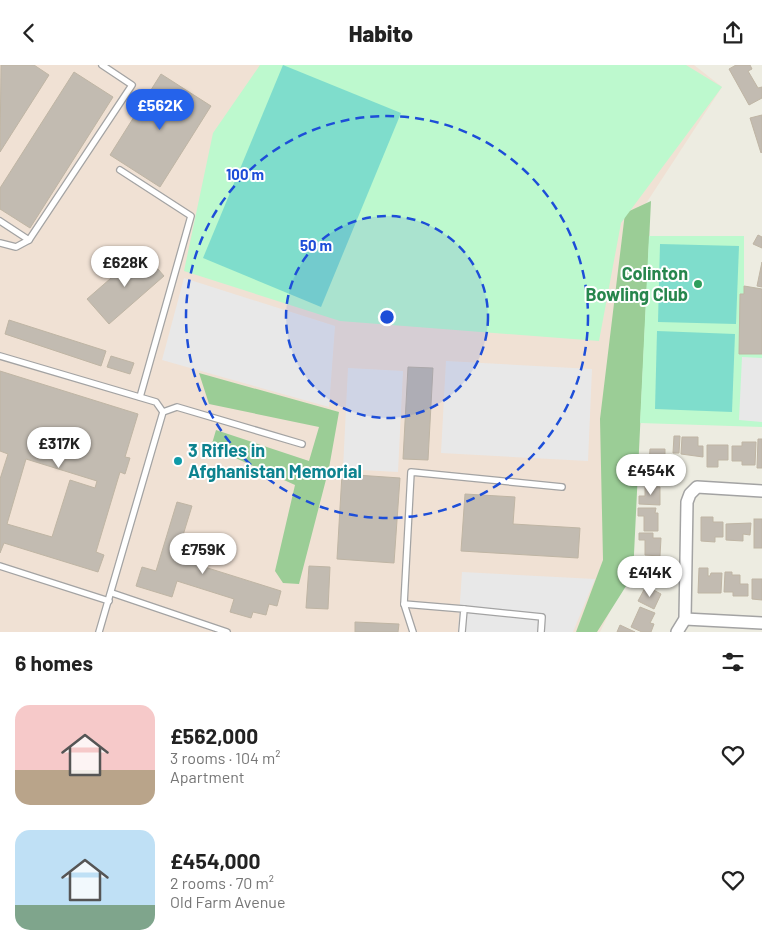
<!DOCTYPE html>
<meta charset="utf-8">
<style>
body{margin:0;font-family:Barlow,sans-serif;background:#f2f2f2;color:#222;height:100vh;display:flex;flex-direction:column;font-size:19px;white-space:nowrap}
*{box-sizing:border-box;margin:0}
p{font-size:16px;color:#767676}
.icon{flex:none;width:28px;height:28px;fill:none;stroke:currentColor;stroke-width:2;stroke-linecap:round;stroke-linejoin:round}
.map{position:relative;height:567px;overflow:hidden}
.sheet{display:flex;flex-direction:column;background:#fff;flex:1}
.sheet>*{flex:none}
.price{position:absolute;translate:-50% -42px;padding:0 11px;border-radius:18px;background:#fff;color:#222;font-size:16px;line-height:32px;filter:drop-shadow(0 1px 2px #0008)}
.price::after{content:'';position:absolute;left:50%;top:30px;width:15px;height:11px;margin-left:-8px;background:inherit;clip-path:polygon(0 0,100% 0,50% 100%)}
.price.selected{background:#2563eb;color:#fff}
ul{padding:0;list-style:none}
li{display:flex;align-items:center;gap:15px;height:125px;padding:0 15px}
li span{display:grid;place-items:center;flex:none;width:140px;height:100px;border-radius:15px;color:#555}
li>.icon{margin-inline-start:auto}
span .icon{width:60px;height:60px;fill:#fffc;stroke-width:1}
li b{font-size:21px}
h2{display:flex;justify-content:space-between;align-items:center;height:60px;padding:0 15px;font-size:21px}
header{display:flex;justify-content:space-between;align-items:center;height:65px;padding:0 15px;background:#fff;font-size:22px;font-weight:800}
.map>svg:first-child{display:block}
.military{fill:#f0e1d4}
.forest{fill:#9bcd96}
.park{fill:#bdf9ce}
.pitch{fill:#7fddcc}
.parking{fill:#e8e8e8}
.building{fill:#c2bbb1;stroke:#bfb5a4;fill-rule:evenodd}
.lines{fill:none;stroke-linecap:round;stroke-linejoin:round}
.lane-casing{stroke:#a3a3a3;stroke-width:8}
.street-casing{stroke:#a3a3a3;stroke-width:14}
.lane{stroke:#fff;stroke-width:5.5}
.street{stroke:#fff;stroke-width:11}
.ring{fill:none;stroke:#1d4ed8;stroke-width:2.5;stroke-dasharray:9 6}
.leisure-dot{fill:#2e9e5b;stroke:#fff;stroke-width:2}
.culture-dot{fill:#0f9aa8;stroke:#fff;stroke-width:2}
.labels{text-anchor:middle;stroke-width:4;stroke-linejoin:round;paint-order:stroke}
.leisure-label{font-size:18px;font-weight:bold;fill:#27864d;stroke:#fff;text-anchor:end}
.culture-label{font-size:18px;font-weight:bold;fill:#0d838f;stroke:#fff;text-anchor:start}
.centre{fill:#1d4ed8;stroke:#fff;stroke-width:2.5}
.ring-label{font-size:15px;text-anchor:middle;font-weight:bold;fill:#1d4ed8;stroke:#fff;stroke-width:4;stroke-linejoin:round;paint-order:stroke}
</style>
<header><svg class="icon" aria-label="back" viewBox="0 0 24 24"><path d="M15 5l-7 7 7 7"/></svg>Habito<svg class="icon" aria-label="share" viewBox="0 0 24 24"><path d="M12 15V3M7 8l5-5 5 5M5 13v7h14v-7"/></svg></header>
<div class="map">
<svg width="762" height="567" viewBox="0 0 762 567">
<rect width="100%" height="100%" fill="#edece1"/>
<polygon class="military" points="0,0 694,0 722,22 645,140 630,505 600,567 0,567"/>
<g class="forest">
<polygon points="651,136 633,510 597,567 576,567 603,495 600,354 625,148"/>
<polygon points="199,308 339,347 329,403 299,519 283,518 275,506 295,420 211,382 216,365 309,396 319,362 209,339"/>
</g>
<g class="park">
<polygon points="260,0 686,0 722,22 621,158 599,276 340,256 184,206 213,68"/>
<polygon points="649,171 744,171 744,221 762,224 762,362 640,358"/>
</g>
<g class="pitch">
<polygon points="283,0 401,48 321,242 203,193"/>
<polygon points="660,179 739,181 736,259 658,257"/>
<polygon points="657,266 735,269 732,347 655,344"/>
</g>
<g class="parking">
<polygon points="184,213 335,261 329,342 162,295"/>
<polygon points="742,292 762,293 762,357 739,355"/>
<polygon points="446,296 592,304 588,396 441,388"/>
<polygon points="348,303 403,306 398,407 343,404"/>
<polygon points="462,507 595,514 573,567 458,567"/>
</g>
<g class="building">
<polygon points="1,0 34,0 49,10 0,87"/>
<polygon points="736,0 750,0 752,4 748,6 758,23 762,22 762,33 749,40 729,4"/>
<polygon points="74,7 113,32 30,163 0,144 0,123"/>
<polygon points="161,9 211,41 160,122 110,90"/>
<polygon points="762,50 762,87 761,88 750,53"/>
<polygon points="758,170 762,172 762,183 753,179"/>
<polygon points="146,190 164,211 109,259 87,234 134,193 138,197"/>
<polygon points="762,197 762,222 757,221"/>
<polygon points="744,221 762,224 762,289 739,289 740,229 744,229"/>
<polygon points="9,255 106,286 101,301 5,269"/>
<polygon points="111,291 134,298 130,309 107,302"/>
<polygon points="408,302 433,303 428,395 403,394"/>
<path d="M 0,306 L 138,349 L 125,392 L 130,393 L 125,409 L 120,407 L 96,487 L 104,490 L 98,507 L 4,478 L 0,488 L 0,414 L 8,389 L 0,386 ZM 26,394 L 97,416 L 95,423 L 70,415 L 52,472 L 7,459 Z"/>
<polygon points="674,371 680,371 679,388 673,388"/>
<polygon points="682,372 698,372 698,381 703,381 703,392 681,389"/>
<polygon points="758,374 762,374 762,403 757,403"/>
<polygon points="742,377 756,377 755,400 742,400 742,396 732,396 732,381 742,381"/>
<polygon points="707,380 728,380 728,395 718,395 718,402 707,402"/>
<polygon points="650,384 665,384 665,397 672,398 672,407 665,407 664,415 638,414 639,399 649,399"/>
<polygon points="342,409 400,413 394,498 337,494"/>
<polygon points="645,421 660,422 660,440 639,439 639,431 645,431"/>
<polygon points="465,429 515,432 513,459 580,463 578,493 461,486"/>
<polygon points="177,437 192,441 176,493 281,526 277,541 269,539 266,550 253,547 251,553 230,547 234,534 177,516 172,532 136,521 142,502 156,506"/>
<polygon points="638,443 656,443 655,448 658,448 658,466 644,466 644,451 638,451"/>
<polygon points="701,452 713,452 713,457 723,457 723,472 715,472 715,477 701,476"/>
<rect x="754" y="454" width="8" height="29"/>
<polygon points="751,458 750,470 743,469 743,476 726,475 726,459"/>
<polygon points="639,468 653,468 653,473 661,473 660,491 645,490 645,475 639,475"/>
<rect x="644" y="495" width="16" height="20"/>
<polygon points="309,501 330,502 328,544 306,543"/>
<polygon points="699,503 708,503 708,511 710,511 711,508 722,508 721,528 698,528"/>
<polygon points="725,507 732,507 732,510 740,510 740,519 748,519 748,531 733,531 733,527 724,527"/>
<polygon points="752,514 762,514 762,535 752,534"/>
<polygon points="646,521 661,529 654,544 638,536"/>
<polygon points="640,542 655,548 650,558 654,559 651,567 642,567 631,562"/>
<polygon points="355,557 399,559 398,567 355,567"/>
<polygon points="620,560 635,567 617,567"/>
</g>
<g class="lines">
<g class="lane-casing">
<g id="lane">
<polyline points="120,105 191,151 140,332"/>
<polyline points="0,156 29,175"/>
<polyline points="0,178 16,182 29,175 132,20 102,0"/>
<polyline points="0,291 156,337 163,347 99,567"/>
<polyline points="163,347 177,342 302,379"/>
<polyline points="0,501 109,536"/>
<polyline points="112,528 227,567"/>
<polyline points="404,539 464,544 462,567"/>
<polyline points="464,544 542,552 541,567"/>
<polyline points="413,567 404,539 411,407 562,422"/>
</g>
</g>
<g class="street-casing">
<g id="street">
<polyline points="685,554 762,558"/>
<polyline points="677,567 685,554 687,437 690,429 697,422 762,426"/>
</g>
</g>
<use href="#lane" class="lane"/>
<use href="#street" class="street"/>
</g>
<circle cx="387" cy="252" r="101" fill="#1d4ed8" fill-opacity=".12"/>
<g class="ring">
<circle cx="387" cy="252" r="101"/>
<circle cx="387" cy="252" r="201"/>
</g>
<circle class="leisure-dot" cx="698" cy="219" r="5"/>
<circle class="culture-dot" cx="178" cy="396" r="5"/>
<g class="labels">
<g class="leisure-label">
<text x="688" y="215">Colinton<tspan x="688" dy="21">Bowling Club</tspan></text>
</g>
<g class="culture-label">
<text x="188" y="392">3 Rifles in<tspan x="188" dy="21">Afghanistan Memorial</tspan></text>
</g>
</g>
<circle cx="387" cy="252" r="8" class="centre"/>
<g class="ring-label">
<text x="245" y="115">100 m</text>
<text x="316" y="186">50 m</text>
</g>
</svg>
<b class="price selected" style="left:160px;top:66px">£562K</b>
<b class="price" style="left:125px;top:223px">£628K</b>
<b class="price" style="left:59px;top:404px">£317K</b>
<b class="price" style="left:651px;top:431px">£454K</b>
<b class="price" style="left:203px;top:510px">£759K</b>
<b class="price" style="left:650px;top:533px">£414K</b>
</div>
<section class="sheet">
<h2>6 homes<svg class="icon" aria-label="filters" viewBox="0 0 24 24"><path d="M4 7h16M4 17h16"/><circle cx="9" cy="7" r="2"/><circle cx="15" cy="17" r="2"/></svg></h2>
<ul>
<li><span style="background:linear-gradient(#f6c9c9 65%,#b9a48a 0)"><svg class="icon" aria-label="home" viewBox="0 0 24 24"><path d="M3 11l9-7 9 7M6 9v11h12V9"/></svg></span><div><b>£562,000</b><p>3 rooms · 104 m²</p><p>Apartment</p></div><svg class="icon" aria-label="heart" viewBox="0 0 24 24"><path d="M12 20l-8-8c-3-5 5-10 8-4 3-6 11-1 8 4z"/></svg></li>
<li><span style="background:linear-gradient(#bfe0f5 75%,#7fa58c 0)"><svg class="icon" aria-label="home" viewBox="0 0 24 24"><path d="M3 11l9-7 9 7M6 9v11h12V9"/></svg></span><div><b>£454,000</b><p>2 rooms · 70 m²</p><p>Old Farm Avenue</p></div><svg class="icon" aria-label="heart" viewBox="0 0 24 24"><path d="M12 20l-8-8c-3-5 5-10 8-4 3-6 11-1 8 4z"/></svg></li>
</ul>
</section>
